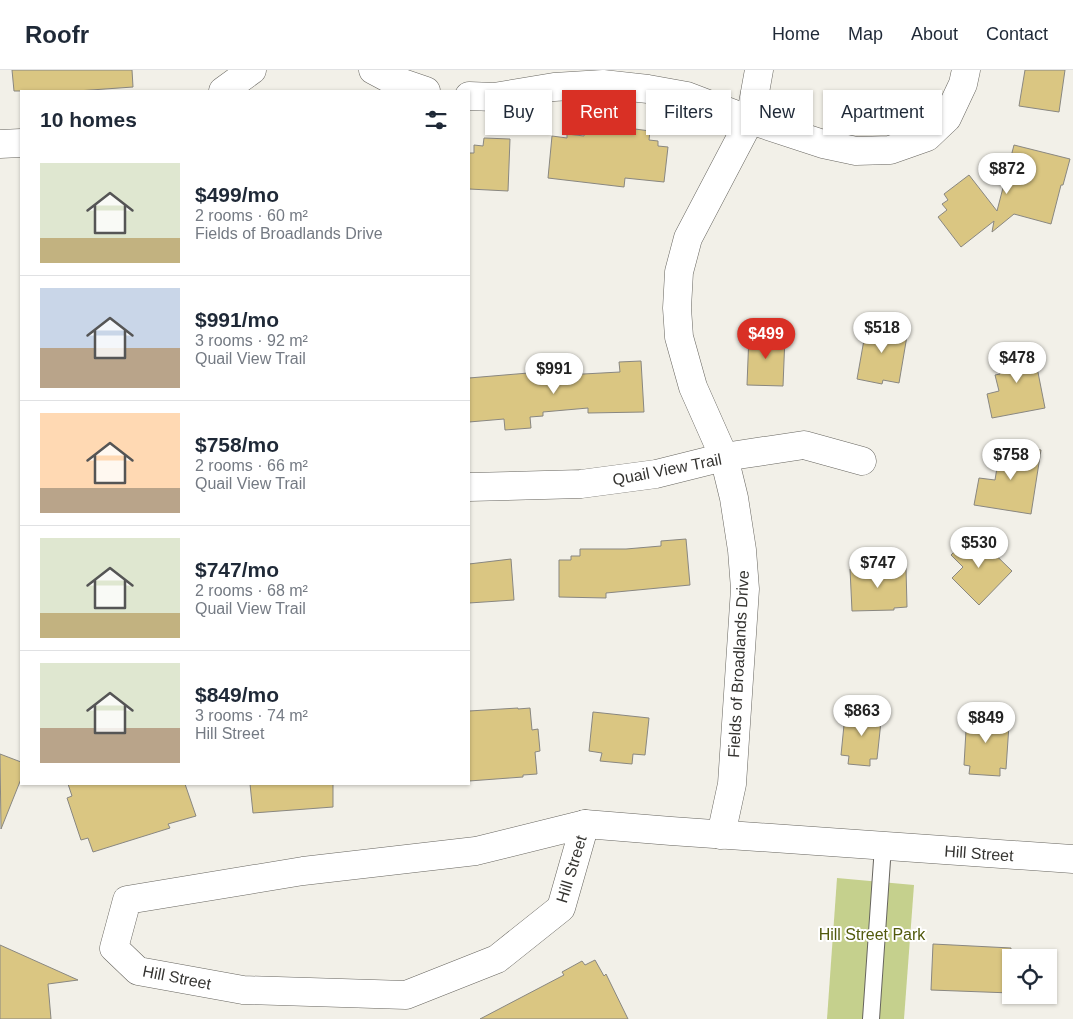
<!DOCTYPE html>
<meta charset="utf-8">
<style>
body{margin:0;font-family:Helvetica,sans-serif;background:#f2f2f3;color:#1f2937;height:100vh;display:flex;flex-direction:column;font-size:19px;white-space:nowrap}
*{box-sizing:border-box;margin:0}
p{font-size:16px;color:#747a83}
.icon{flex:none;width:28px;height:28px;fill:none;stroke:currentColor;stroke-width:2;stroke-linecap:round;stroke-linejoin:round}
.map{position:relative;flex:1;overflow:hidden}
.sheet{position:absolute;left:20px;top:20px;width:450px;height:695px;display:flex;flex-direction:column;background:#fff;border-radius:0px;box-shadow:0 1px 4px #0004}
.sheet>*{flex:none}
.banner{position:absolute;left:485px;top:20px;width:475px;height:45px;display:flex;gap:10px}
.buttons{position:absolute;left:1002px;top:879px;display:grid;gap:10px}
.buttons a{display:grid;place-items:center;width:55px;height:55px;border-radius:0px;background:#fff;box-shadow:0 1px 4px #0004;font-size:25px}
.price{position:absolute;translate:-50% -42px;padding:0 11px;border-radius:18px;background:#fff;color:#222;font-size:16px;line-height:32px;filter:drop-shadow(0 1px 2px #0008)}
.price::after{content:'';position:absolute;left:50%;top:30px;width:15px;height:11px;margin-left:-8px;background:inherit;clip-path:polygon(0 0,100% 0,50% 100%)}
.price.active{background:#d93025;color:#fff}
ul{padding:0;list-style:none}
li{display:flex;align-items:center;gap:15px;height:125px;padding:0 20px}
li+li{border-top:1px solid #e0e1e3}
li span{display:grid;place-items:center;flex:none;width:140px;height:100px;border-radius:0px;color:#555}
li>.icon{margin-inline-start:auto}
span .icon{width:60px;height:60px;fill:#fffc;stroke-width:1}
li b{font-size:21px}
h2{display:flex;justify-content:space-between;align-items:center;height:60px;padding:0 20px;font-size:21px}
.pill{padding:0 18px;border-radius:0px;background:#fff;box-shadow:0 1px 4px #0004;font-size:18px;line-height:45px}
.pill.active{background:#d93025;color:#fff}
header{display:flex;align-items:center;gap:30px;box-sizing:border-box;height:70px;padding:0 25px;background:#fff;border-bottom:1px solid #e0e1e3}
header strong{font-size:24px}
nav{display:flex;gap:28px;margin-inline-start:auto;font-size:18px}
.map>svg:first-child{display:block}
.green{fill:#c5d08d}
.building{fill:#dac682;stroke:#898781}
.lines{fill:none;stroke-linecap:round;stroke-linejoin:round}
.lane-casing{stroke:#67655f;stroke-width:18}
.street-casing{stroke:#67655f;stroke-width:29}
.lane{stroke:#fff;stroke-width:16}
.street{stroke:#fff;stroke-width:28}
.labels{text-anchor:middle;stroke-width:4;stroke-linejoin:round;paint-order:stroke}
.street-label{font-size:16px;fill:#353431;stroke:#fff}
.park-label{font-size:16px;fill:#525a0d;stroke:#fff}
</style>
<header>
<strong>Roofr</strong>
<nav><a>Home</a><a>Map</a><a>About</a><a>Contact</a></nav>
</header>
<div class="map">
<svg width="1073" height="949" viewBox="0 0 1073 949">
<rect width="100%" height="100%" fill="#f2f0e8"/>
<polygon class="green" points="837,808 914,815 904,949 827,949"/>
<g class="building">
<polygon points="12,0 132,0 133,17 77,21 14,21"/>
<polygon points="1025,0 1065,0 1059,42 1019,36"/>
<polygon points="620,57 650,61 649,70 658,71 658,76 668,77 664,112 625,108 624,117 548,108 552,66 567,68 567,64 584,66 585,59 619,63"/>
<polygon points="484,68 510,69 508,121 469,119 469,83 474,83 474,75 483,76"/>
<polygon points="1014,75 1070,89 1063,115 1061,115 1051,154 1014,144 992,162 994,151 961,177 938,147 947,140 942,134 948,130 944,124 969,105 997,141"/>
<polygon points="867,253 908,260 899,313 883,310 882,314 857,309"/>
<polygon points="749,264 785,266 783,316 747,315"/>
<polygon points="1033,277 1045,338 992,348 987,324 999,321 995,305 1000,304 996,284"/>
<polygon points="641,291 644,342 588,343 588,338 543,342 543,346 530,347 531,358 505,360 504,349 469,352 469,308 564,300 565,305 620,302 619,292"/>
<polygon points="1001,373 1041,380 1031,444 974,435 979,408 995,410"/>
<polygon points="973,463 1012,501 979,535 952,508 963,497 951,485"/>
<polygon points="686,469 690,515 606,523 606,528 559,527 559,490 571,490 571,486 580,486 580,479 626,479 661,476 661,471"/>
<polygon points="511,489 514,530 469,533 469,494"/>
<polygon points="874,498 906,498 907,537 894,538 894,540 852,541 850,499"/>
<polygon points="518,638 518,639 530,638 532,660 538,659 540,681 535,682 537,704 523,705 523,707 469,711 469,641"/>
<polygon points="851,639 882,642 877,689 870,689 870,696 848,694 849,686 841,685 845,645 850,646"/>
<polygon points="593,642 649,648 645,685 633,684 632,694 600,691 602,683 589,681"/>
<polygon points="967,643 1007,645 1006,654 1009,655 1006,699 1000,698 1000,706 969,704 970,696 964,695"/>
<polygon points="0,684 21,692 21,709 1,759"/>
<polygon points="68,714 185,714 196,746 168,754 170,758 93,782 88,768 81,770 67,728 72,726"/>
<polygon points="250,714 333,714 333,737 253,743"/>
<polygon points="933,874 1011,878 1011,923 931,920"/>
<polygon points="0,875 78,910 48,914 51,949 0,949"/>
<polygon points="595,890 604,906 606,904 628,949 480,949 564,905 562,902 582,891 585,895"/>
</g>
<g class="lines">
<g class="lane-casing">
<polyline id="lane" points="871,949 883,776"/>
</g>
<g class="street-casing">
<g id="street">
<polyline points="373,0 388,8 426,21"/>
<polyline points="223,21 252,0"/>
<polyline points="469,26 494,27 554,17 603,14 648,19 687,26 750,50 823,74 856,81 890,80 927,67 947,48 963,14 966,0"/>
<polyline points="0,74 21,73"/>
<polyline points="469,417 581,414 656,404 724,387 804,375 862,391"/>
<polygon points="585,754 561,838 497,889 406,925 243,920 138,901 114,878 127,830 303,801 476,781"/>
<polyline points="585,754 671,761 1073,789"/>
<polyline points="721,765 732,714 745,519 742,480 734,428 724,387 693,317 679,267 677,238 679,202 688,168 750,50 759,0"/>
</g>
</g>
<use href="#lane" class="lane"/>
<use href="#street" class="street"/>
</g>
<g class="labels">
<g class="street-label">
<text transform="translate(667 399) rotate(-11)" y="6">Quail View Trail</text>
<text transform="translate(738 594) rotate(-87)" y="6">Fields of Broadlands Drive</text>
<text transform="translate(979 783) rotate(4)" y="6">Hill Street</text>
<text transform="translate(571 799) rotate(-73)" y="6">Hill Street</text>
<text transform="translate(177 907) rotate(11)" y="6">Hill Street</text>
</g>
<g class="park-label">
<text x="872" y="870">Hill Street Park</text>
</g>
</g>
</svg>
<div class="buttons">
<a><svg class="icon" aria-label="locate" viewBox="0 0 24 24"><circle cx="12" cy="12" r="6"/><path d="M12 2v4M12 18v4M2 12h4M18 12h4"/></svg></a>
</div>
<b class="price" style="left:1007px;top:125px">$872</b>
<b class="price" style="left:882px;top:284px">$518</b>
<b class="price active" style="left:766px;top:290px">$499</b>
<b class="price" style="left:1017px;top:314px">$478</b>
<b class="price" style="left:554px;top:325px">$991</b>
<b class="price" style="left:1011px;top:411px">$758</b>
<b class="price" style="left:979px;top:499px">$530</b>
<b class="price" style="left:878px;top:519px">$747</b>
<b class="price" style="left:862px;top:667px">$863</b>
<b class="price" style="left:986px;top:674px">$849</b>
<div class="banner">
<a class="pill">Buy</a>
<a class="pill active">Rent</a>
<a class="pill">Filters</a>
<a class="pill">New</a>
<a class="pill">Apartment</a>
</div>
<section class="sheet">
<h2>10 homes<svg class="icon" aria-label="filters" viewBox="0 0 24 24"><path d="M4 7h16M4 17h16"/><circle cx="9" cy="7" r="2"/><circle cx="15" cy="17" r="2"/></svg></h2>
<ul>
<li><span style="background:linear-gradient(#dfe7d0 75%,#c2b280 0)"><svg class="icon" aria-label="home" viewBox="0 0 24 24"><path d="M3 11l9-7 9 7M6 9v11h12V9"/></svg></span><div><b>$499/mo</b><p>2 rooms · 60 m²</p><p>Fields of Broadlands Drive</p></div></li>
<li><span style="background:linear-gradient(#c9d6e8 60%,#b9a48a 0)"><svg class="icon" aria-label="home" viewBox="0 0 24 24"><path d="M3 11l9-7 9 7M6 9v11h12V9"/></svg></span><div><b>$991/mo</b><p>3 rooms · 92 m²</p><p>Quail View Trail</p></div></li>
<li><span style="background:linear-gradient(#ffd9b3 75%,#b9a48a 0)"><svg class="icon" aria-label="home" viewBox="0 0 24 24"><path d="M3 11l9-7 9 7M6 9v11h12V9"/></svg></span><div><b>$758/mo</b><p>2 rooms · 66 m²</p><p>Quail View Trail</p></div></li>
<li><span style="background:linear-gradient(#dfe7d0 75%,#c2b280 0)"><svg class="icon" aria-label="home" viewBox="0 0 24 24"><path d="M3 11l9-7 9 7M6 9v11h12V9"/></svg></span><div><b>$747/mo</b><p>2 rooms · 68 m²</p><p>Quail View Trail</p></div></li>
<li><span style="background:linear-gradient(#dfe7d0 65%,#b9a48a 0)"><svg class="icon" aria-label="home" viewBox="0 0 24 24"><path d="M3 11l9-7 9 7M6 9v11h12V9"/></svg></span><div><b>$849/mo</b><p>3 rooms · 74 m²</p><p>Hill Street</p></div></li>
</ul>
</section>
</div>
